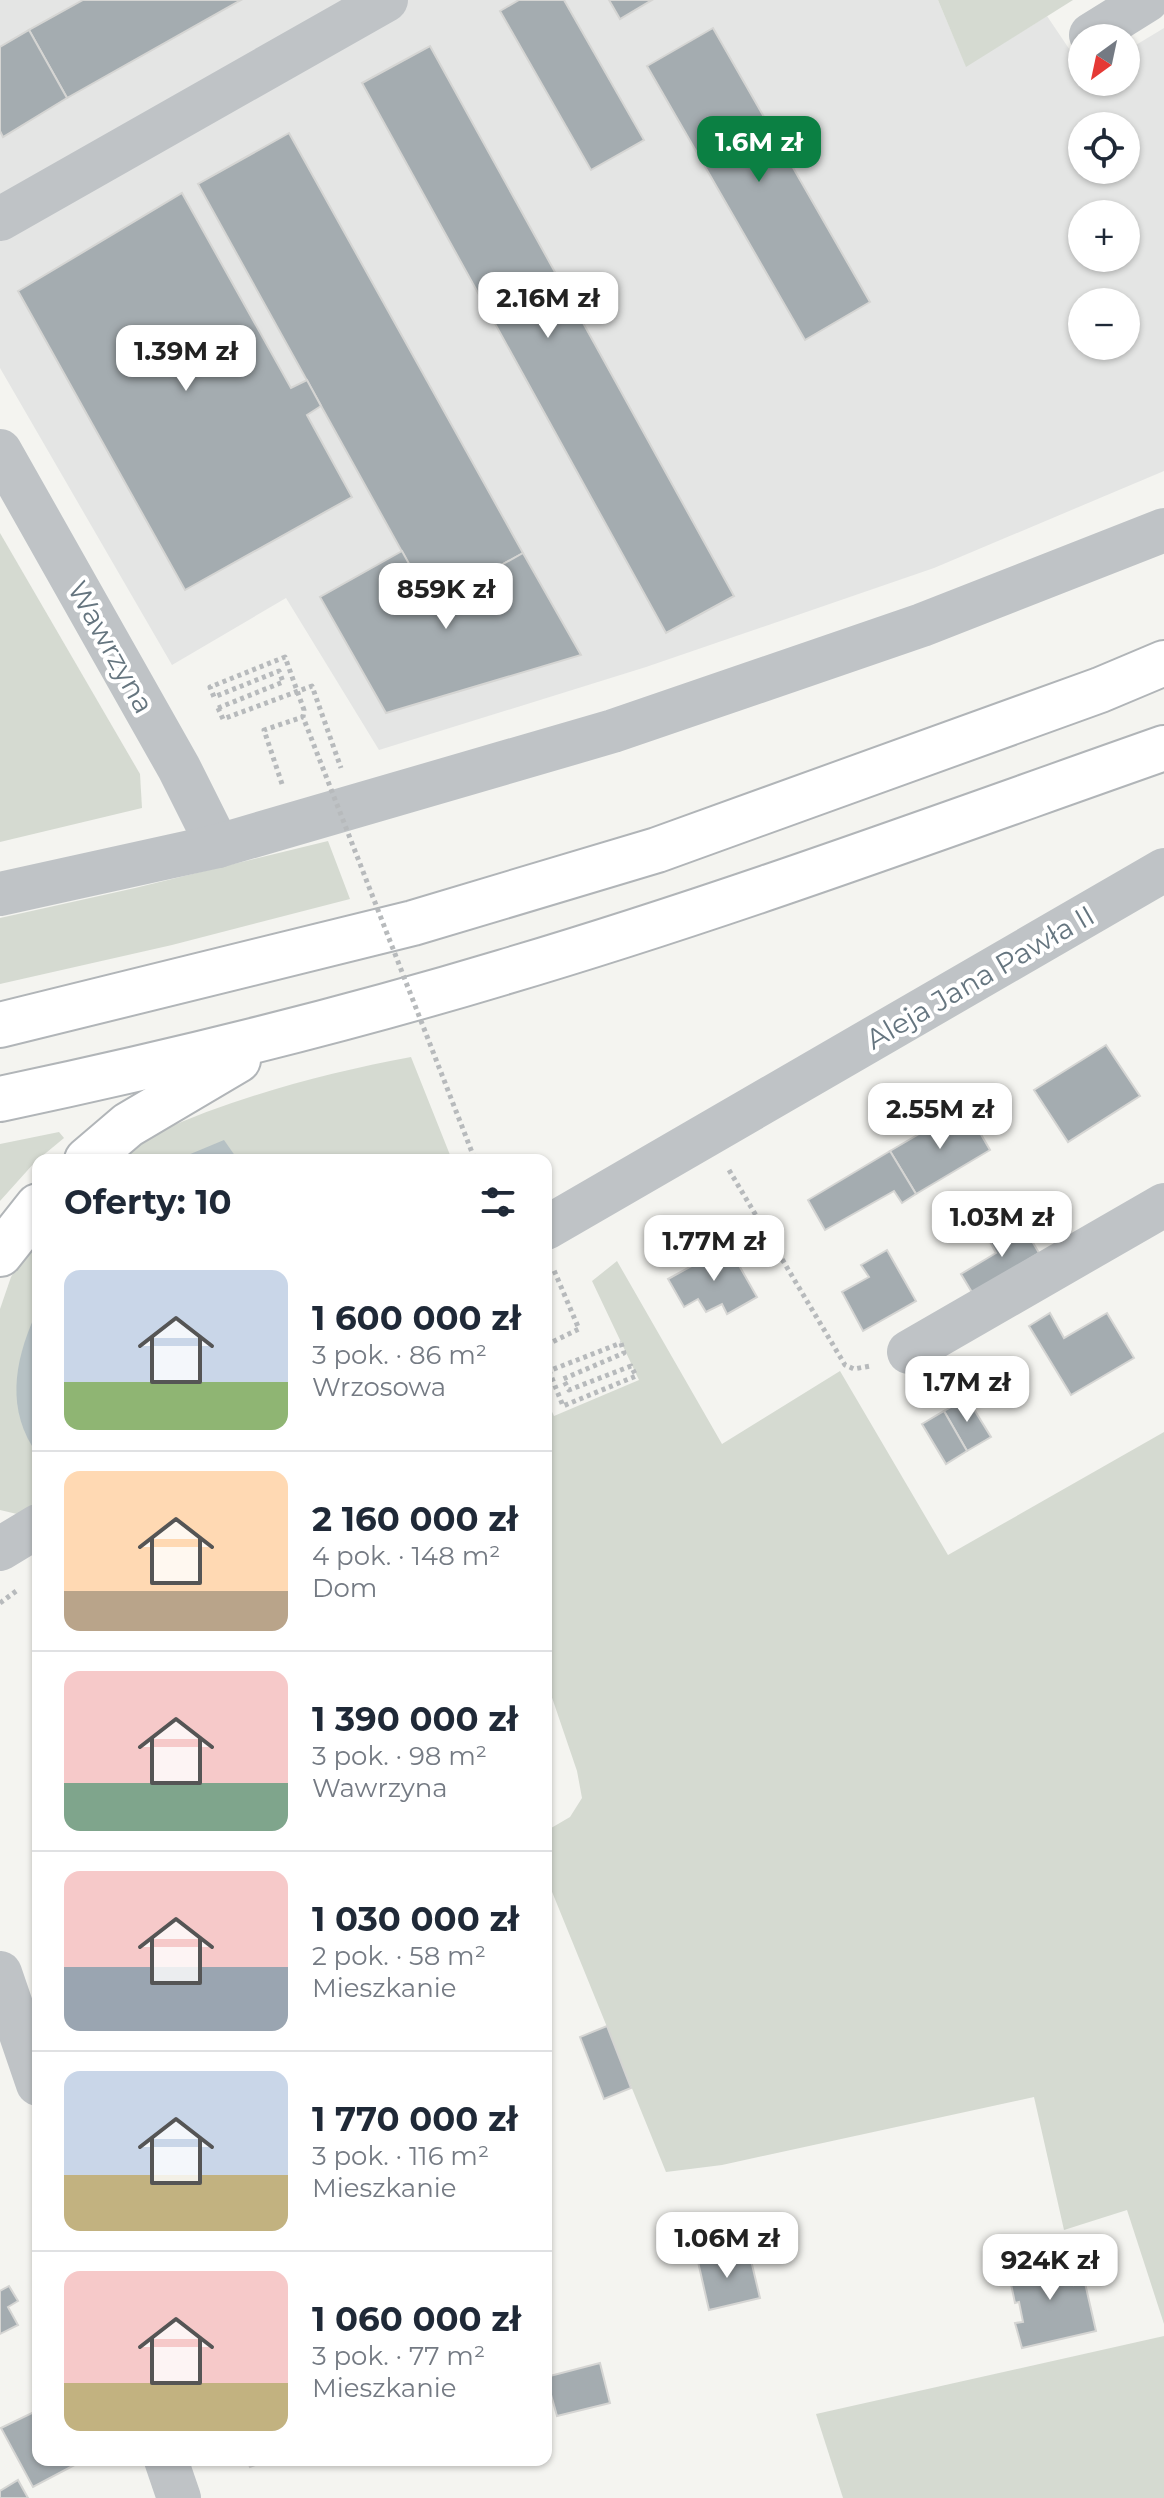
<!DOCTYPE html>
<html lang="pl">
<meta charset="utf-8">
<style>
body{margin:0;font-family:Montserrat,sans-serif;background:#f2f2f3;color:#1f2937;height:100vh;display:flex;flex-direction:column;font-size:30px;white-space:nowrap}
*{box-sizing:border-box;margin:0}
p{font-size:26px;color:#747a83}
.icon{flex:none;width:44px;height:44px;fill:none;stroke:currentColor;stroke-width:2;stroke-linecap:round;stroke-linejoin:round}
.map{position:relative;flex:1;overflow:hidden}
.sheet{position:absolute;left:32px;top:1154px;width:520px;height:1312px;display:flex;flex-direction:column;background:#fff;border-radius:16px;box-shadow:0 2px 6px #0004}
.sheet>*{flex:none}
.needle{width:52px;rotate:213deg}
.controls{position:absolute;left:1068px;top:24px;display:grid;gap:16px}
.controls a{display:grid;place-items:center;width:72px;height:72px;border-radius:50%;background:#fff;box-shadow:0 2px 6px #0004;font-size:40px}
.price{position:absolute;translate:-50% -68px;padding:0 18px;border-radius:16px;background:#fff;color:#222;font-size:26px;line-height:52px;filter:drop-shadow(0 2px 4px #0008)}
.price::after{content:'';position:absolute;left:50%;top:48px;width:24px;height:18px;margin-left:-12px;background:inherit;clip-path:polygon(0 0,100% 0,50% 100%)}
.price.active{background:#0b8043;color:#fff}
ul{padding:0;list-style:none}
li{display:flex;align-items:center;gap:24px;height:200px;padding:0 32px}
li+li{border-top:2px solid #e0e1e3}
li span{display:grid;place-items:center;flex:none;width:224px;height:160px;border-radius:16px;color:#555}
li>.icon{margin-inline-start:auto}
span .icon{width:96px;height:96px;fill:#fffc;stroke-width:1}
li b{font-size:34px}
h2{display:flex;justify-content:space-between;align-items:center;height:96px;padding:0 32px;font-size:34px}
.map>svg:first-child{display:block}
.built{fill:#e4e5e4;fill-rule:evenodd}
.green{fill:#d5dad1}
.water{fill:#b6c1c4}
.building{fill:#a4acb0;stroke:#d5d5d3;stroke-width:2}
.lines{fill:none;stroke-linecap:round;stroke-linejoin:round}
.major-casing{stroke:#b1b5b8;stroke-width:48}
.path{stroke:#b7babc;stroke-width:5;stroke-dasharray:4 4;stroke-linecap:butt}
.minor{stroke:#bfc3c6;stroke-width:44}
.major{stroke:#fff;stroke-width:44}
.path-bridge{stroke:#b7babc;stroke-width:5;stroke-dasharray:4 4;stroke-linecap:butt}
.labels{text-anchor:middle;stroke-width:8;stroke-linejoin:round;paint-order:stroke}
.street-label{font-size:28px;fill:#65757f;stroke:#fff}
</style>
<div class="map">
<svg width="1164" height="2498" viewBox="0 0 1164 2498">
<rect width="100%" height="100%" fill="#f4f4f0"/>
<path class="built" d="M 0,0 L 938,0 L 966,66 L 1047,16 L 1082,68 L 1082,82 L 1126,82 L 1126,51 L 1164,28 L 1164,471 L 934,568 L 646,667 L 379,750 L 286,598 L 172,665 L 0,368 ZM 1082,126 L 1126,126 L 1126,170 L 1082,170 ZM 1082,214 L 1126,214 L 1126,258 L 1082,258 ZM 1082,302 L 1126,302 L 1126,346 L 1082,346 Z"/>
<g class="green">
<polygon points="938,0 1073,0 966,67"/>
<polygon points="0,533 140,774 142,808 0,842"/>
<polygon points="328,841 350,899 172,945 0,984 0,918 135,888"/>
<path d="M 411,1057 L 452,1160 L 110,1160 C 126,1151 142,1140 158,1132 C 238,1096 326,1073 411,1057 Z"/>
<polygon points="59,1132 64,1138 35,1162 0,1201 0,1144"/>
<polygon points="38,1234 38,1511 17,1514 0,1510 0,1309 11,1277"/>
<polygon points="617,1261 722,1444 840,1371 948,1555 1164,1432 1164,2324 1127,2210 1064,2230 1034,2097 722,2165 666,2172 546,1877 546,1831 570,1817 582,1798 577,1771 546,1680 546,1399 554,1416 639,1380 592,1281"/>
<polygon points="1164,2336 1164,2498 843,2498 816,2414"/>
</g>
<g class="water">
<polygon points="224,1140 238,1160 176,1160"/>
<path d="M 38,1309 L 38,1443 L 32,1446 C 5,1402 17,1353 38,1309 Z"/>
</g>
<g class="building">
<polygon points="83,0 241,0 67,98 29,30"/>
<polygon points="519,0 564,0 644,140 591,170 500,11"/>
<polygon points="609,0 652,0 620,19"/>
<polygon points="713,28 870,302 805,340 647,66"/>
<polygon points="29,30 67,98 3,137 0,131 0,47"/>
<polygon points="430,46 734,596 666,633 362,83"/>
<polygon points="289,133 523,553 431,604 198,184"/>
<polygon points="182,193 291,388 307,380 321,406 307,415 352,497 185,590 18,291"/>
<polygon points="402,551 431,604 523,553 581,655 386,713 320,597"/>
<polygon points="1106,1045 1140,1096 1068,1142 1034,1090"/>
<polygon points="965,1107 990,1150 916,1194 890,1151"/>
<polygon points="890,1151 916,1194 902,1203 894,1191 825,1230 808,1200"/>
<polygon points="1022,1224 1039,1253 973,1294 961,1274 996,1253 990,1242"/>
<polygon points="728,1246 757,1297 727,1314 722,1304 706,1312 698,1299 684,1307 668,1279"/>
<polygon points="887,1250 916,1301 863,1331 842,1292 869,1277 861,1265"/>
<polygon points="1050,1313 1064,1338 1107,1313 1134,1358 1071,1395 1029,1326"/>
<polygon points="967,1398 991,1437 967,1451 944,1411"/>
<polygon points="944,1411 967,1451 946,1464 922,1424"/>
<polygon points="607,2026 631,2088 604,2099 580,2037"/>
<polygon points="718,2248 721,2263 750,2256 760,2298 709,2310 696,2253"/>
<polygon points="1047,2256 1048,2261 1068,2257 1074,2285 1085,2283 1096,2331 1022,2348 1015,2323 1023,2322 1019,2302 1015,2303 1008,2270 1031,2265 1029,2261"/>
<polygon points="9,2286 18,2301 8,2307 18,2325 0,2334 0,2291"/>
<polygon points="600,2363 610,2403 557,2416 546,2377"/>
<polygon points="36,2411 38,2460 84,2460 33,2487 1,2428"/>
<polygon points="247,2460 269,2460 250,2467"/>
<polygon points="18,2480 28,2498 0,2498 0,2491"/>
</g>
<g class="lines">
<g class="major-casing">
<g id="major">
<polyline points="0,1025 413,923 657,850 1100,690 1164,663"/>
<path d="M 0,1099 C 170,1063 338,1022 504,972 C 727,906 945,825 1164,748"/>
<polyline points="87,1160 128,1125 238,1060"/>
<polyline points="0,1254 38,1206"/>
</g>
</g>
<g class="path">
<polyline points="218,708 223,719 312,686 341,768"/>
<polyline points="282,784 264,730 303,717"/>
<polyline points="729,1170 845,1365 854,1369 870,1366"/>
<polyline points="546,1345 579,1329 553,1268"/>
<polyline points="546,1372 621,1343"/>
<polyline points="0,1603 19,1589"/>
</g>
<g class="minor">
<polyline points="1091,35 1147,0"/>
<polyline points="0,219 386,0"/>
<polyline points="0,451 179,768 218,846"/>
<polyline points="0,894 218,846 613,731 922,625 1164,530"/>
<polyline points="546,1228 1164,870"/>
<polyline points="909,1352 1164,1205"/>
<polyline points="0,1549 38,1526"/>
<polyline points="0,1973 38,2084"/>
<polyline points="166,2460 179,2498"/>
</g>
<use href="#major" class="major"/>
<g class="path-bridge">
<polyline points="218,708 283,682 279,671 214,697 210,687 285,657 304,710 303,717 475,1160"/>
<polyline points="546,1363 563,1406 636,1376 631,1366 569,1390 563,1379 624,1353 621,1343"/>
</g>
</g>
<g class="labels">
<g class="street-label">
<text transform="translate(111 647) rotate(61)" y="10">Wawrzyna</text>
<text transform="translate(980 977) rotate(-30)" y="10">Aleja Jana Pawła II</text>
</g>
</g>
</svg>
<div class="controls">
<a><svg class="needle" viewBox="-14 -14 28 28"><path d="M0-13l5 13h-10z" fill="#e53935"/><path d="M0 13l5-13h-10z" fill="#747a83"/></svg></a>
<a><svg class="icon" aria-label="locate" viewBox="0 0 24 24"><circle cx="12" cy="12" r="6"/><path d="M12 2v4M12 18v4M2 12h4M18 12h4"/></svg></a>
<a>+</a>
<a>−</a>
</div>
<b class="price active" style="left:759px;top:184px">1.6M zł</b>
<b class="price" style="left:548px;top:340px">2.16M zł</b>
<b class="price" style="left:186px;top:393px">1.39M zł</b>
<b class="price" style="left:446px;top:631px">859K zł</b>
<b class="price" style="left:940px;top:1151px">2.55M zł</b>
<b class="price" style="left:1002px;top:1259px">1.03M zł</b>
<b class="price" style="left:714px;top:1283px">1.77M zł</b>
<b class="price" style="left:967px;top:1424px">1.7M zł</b>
<b class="price" style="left:727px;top:2280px">1.06M zł</b>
<b class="price" style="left:1050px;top:2302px">924K zł</b>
<section class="sheet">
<h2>Oferty: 10<svg class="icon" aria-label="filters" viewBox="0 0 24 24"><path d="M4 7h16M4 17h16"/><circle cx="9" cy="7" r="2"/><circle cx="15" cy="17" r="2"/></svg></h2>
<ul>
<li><span style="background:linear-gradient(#c9d6e8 70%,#8fb573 0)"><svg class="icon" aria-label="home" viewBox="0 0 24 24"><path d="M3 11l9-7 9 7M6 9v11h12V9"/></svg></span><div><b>1 600 000 zł</b><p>3 pok. · 86 m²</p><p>Wrzosowa</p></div></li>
<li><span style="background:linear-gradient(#ffd9b3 75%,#b9a48a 0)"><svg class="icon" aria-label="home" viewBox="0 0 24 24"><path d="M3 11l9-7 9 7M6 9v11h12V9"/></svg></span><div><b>2 160 000 zł</b><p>4 pok. · 148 m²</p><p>Dom</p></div></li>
<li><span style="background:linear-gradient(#f6c9c9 70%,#7fa58c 0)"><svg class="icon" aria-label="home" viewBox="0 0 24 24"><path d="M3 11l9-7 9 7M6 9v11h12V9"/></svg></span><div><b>1 390 000 zł</b><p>3 pok. · 98 m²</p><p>Wawrzyna</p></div></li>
<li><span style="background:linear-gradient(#f6c9c9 60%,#9aa5b1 0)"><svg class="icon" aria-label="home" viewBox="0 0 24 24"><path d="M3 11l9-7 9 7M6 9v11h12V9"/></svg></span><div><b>1 030 000 zł</b><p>2 pok. · 58 m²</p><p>Mieszkanie</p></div></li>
<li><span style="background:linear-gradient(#c9d6e8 65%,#c2b280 0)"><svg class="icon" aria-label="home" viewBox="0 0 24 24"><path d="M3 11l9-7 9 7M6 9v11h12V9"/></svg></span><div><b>1 770 000 zł</b><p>3 pok. · 116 m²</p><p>Mieszkanie</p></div></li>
<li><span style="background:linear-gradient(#f6c9c9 70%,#c2b280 0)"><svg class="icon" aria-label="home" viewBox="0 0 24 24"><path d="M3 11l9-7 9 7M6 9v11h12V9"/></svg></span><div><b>1 060 000 zł</b><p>3 pok. · 77 m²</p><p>Mieszkanie</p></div></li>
</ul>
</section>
</div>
